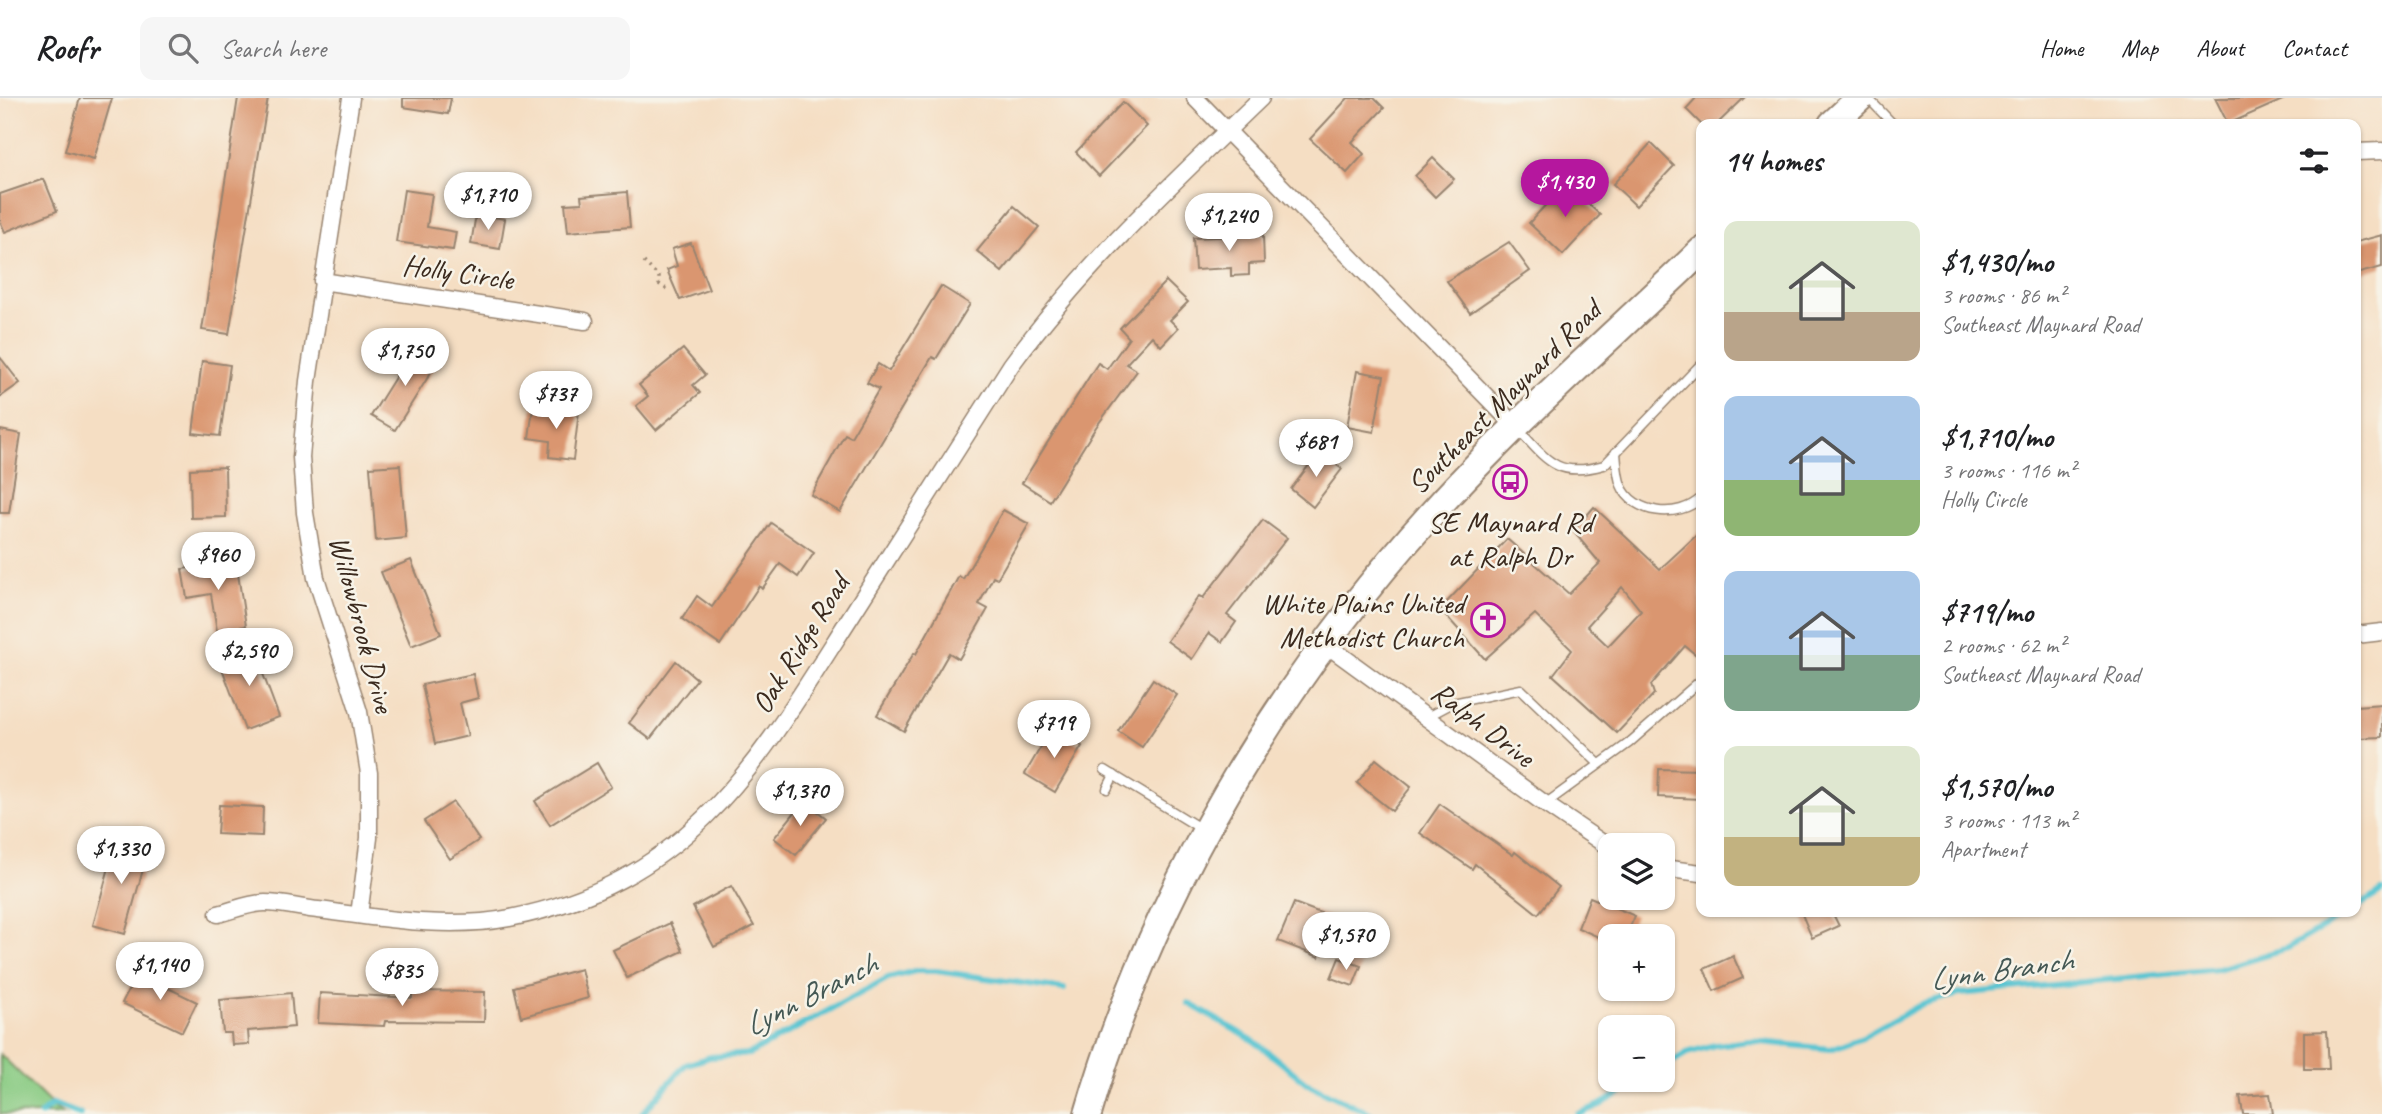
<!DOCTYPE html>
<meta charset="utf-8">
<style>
body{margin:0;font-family:Caveat,sans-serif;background:#f6f6f6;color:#202124;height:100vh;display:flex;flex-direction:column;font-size:26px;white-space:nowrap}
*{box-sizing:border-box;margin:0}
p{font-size:23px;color:#757577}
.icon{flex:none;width:38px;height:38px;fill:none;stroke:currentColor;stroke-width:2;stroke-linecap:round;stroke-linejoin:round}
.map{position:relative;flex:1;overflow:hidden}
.panel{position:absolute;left:1696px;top:21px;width:665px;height:798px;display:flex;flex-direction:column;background:#fff;border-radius:14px;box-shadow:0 2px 5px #0004}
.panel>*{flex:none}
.buttons{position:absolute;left:1598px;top:735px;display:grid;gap:14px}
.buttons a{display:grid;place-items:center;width:77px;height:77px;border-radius:14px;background:#fff;box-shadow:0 2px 5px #0004;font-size:35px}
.price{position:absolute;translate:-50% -60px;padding:0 16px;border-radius:24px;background:#fff;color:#222;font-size:23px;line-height:46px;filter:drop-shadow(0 2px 4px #0008)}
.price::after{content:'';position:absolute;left:50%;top:42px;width:21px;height:16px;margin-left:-10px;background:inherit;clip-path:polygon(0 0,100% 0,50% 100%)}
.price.active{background:#b5179e;color:#fff}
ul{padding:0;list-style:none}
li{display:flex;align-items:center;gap:21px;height:175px;padding:0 28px}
li span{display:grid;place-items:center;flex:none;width:196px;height:140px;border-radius:14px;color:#555}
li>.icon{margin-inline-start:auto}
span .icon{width:84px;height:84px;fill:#fffc;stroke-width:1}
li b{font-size:30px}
h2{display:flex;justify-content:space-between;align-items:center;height:84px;padding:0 28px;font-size:30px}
header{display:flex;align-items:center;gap:42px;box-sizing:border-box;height:98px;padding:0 35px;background:#fff;border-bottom:2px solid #e0e0e0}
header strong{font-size:33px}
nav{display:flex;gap:38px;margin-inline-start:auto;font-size:24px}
.search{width:490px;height:63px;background:#f6f6f6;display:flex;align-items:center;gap:18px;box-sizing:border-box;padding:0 24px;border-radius:14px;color:#757577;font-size:26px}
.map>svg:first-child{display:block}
.green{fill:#89cb83;stroke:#627a50;stroke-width:2}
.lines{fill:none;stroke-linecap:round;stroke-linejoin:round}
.stream{stroke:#58c4d1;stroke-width:6}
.building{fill:#da966f;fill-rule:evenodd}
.lane-casing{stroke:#988470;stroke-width:11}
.street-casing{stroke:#988470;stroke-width:19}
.primary-casing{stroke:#988470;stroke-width:30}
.path{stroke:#988470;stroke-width:3.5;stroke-dasharray:2 5;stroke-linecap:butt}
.lane{stroke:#fff;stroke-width:8}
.street{stroke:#fff;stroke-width:16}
.primary{stroke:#fff;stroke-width:26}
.labels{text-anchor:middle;stroke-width:5;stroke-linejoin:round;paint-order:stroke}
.street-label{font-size:30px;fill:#3b2a1e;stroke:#f7f3e8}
.poi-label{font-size:30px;fill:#3b2a1e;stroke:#f7f3e8}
.water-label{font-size:32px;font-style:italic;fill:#445854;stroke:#f7f3e8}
</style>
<header>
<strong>Roofr</strong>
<div class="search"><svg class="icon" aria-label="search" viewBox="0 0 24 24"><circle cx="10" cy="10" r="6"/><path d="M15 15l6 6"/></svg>Search here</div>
<nav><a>Home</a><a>Map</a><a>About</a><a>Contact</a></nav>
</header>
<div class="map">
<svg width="2382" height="1016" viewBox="0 0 2382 1016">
<rect width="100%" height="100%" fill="#f7f3e8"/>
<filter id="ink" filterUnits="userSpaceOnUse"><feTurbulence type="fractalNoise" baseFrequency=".0143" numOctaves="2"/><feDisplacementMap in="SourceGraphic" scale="14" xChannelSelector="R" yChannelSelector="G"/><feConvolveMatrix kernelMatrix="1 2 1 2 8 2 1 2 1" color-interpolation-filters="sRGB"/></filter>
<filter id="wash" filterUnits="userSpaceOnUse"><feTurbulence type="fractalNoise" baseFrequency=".00686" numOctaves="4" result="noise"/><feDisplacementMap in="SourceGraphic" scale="28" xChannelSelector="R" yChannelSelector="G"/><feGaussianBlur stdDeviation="1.57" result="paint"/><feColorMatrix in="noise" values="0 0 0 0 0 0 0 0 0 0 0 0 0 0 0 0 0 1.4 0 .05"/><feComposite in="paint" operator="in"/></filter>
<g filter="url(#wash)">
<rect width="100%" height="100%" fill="#f5dec3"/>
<polygon class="green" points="0,956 56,1011 64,1016 0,1016"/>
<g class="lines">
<g class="stream">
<polyline points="2356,810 2382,793"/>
<polyline points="1188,905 1254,943 1308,986 1371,1016"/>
<polyline points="1662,970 1687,955 1715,947 1750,943 1831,951 1865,938 1924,905 1960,896 2218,871 2287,850 2350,814"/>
<polyline points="41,1016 53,1006 80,1016"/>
<polyline points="642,1016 685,967 710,959 749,956 888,880 915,873 936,873 1064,891"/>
<polyline points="1578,1016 1600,1007 1642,982"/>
</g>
</g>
<g id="blocks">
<g class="building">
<polygon points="80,0 112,0 94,61 65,53"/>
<polygon points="238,0 268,0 229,236 202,232"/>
<polygon points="403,0 451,0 448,16 403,9"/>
<polygon points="1348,0 1374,0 1384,10 1352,44 1364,56 1347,75 1310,41"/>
<polygon points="1696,0 1744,0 1717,26 1701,26 1686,11"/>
<polygon points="2215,0 2287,0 2228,26"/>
<polygon points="1123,4 1147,28 1099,78 1076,54"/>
<polygon points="1651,45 1674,68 1636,108 1613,86"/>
<polygon points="1433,60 1454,81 1435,99 1415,78"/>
<polygon points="44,81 57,113 5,134 0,123 0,96"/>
<polygon points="1566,85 1600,117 1563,157 1529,125"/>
<polygon points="404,92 432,96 427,129 456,134 453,152 396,144"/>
<polygon points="627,94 630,129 568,134 565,106 582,105 581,98"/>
<polygon points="1014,108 1039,129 1002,174 977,153"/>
<polygon points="476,116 505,121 500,151 471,146"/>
<polygon points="1263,137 1264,165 1249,166 1249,177 1231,178 1231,170 1195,172 1193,140"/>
<polygon points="2382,137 2382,169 2356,176 2356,144"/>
<polygon points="1509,144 1530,173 1470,215 1447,183"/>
<polygon points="691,145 709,192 680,202 667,172 677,168 672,151"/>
<polygon points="1166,183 1188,204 1170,222 1178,230 1161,248 1152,238 1126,266 1137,273 1096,329 1050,403 1022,385 1098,265 1107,271 1129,240 1120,230"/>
<polygon points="941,188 970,206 936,261 932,259 840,414 811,397 845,336 851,339 879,291 867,285 878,266 889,273"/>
<polygon points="414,249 438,263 395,332 371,318"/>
<polygon points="683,251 705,277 693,287 700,295 656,332 636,308 648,298 639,287"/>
<polygon points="0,259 20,285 0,299"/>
<polygon points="202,263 230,267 220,338 193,335"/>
<polygon points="1357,273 1384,278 1374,334 1347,329"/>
<polygon points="555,309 579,313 573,362 549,359 550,343 529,340 533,310 555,315"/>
<polygon points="0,332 21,336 9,415 0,415"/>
<polygon points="1319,354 1342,371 1313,409 1291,391"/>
<polygon points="400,367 406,440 376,443 370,369"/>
<polygon points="225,369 226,419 191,420 190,371"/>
<path d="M 1594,409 L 1660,471 L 1701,433 L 1701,561 L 1685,548 L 1651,587 L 1654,596 L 1617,635 L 1553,577 L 1572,552 L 1535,516 L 1485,561 L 1440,511 L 1507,441 L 1569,496 L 1600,465 L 1573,433 ZM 1622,489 L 1641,513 L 1608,548 L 1587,528 Z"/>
<polygon points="1003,412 1029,426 997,481 993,479 979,506 988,511 959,561 949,555 904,633 877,617 914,555 916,556 959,478 963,481"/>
<polygon points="1263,422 1287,440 1227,517 1236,524 1222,544 1209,535 1192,561 1167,543 1199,498 1203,500"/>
<polygon points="771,425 814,455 798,479 780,466 762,491 759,488 720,547 682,521 697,498 712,509"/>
<polygon points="411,462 441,536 411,548 381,474"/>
<polygon points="236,463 246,528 217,533 211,496 187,500 182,471"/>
<polygon points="253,549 279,619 245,632 219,562"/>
<polygon points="676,563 697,581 650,641 629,625"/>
<polygon points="473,576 478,600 460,605 468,638 435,646 422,587"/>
<polygon points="1153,581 1177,597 1142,649 1118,633"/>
<polygon points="2382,606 2382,639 2356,640 2356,608"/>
<polygon points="1052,630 1082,648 1055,694 1025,676"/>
<polygon points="1376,661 1411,689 1392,713 1357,685"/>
<polygon points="597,665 611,689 550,727 535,703"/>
<polygon points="1659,671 1701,672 1701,701 1658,699"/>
<polygon points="804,703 826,720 796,757 774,740"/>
<polygon points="453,704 479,742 450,761 424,723"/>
<polygon points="1440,706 1513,757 1515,754 1559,789 1538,816 1475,766 1472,771 1420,735"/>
<polygon points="219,707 263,709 262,738 217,736"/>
<polygon points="117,741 149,750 125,836 93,827"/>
<polygon points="731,788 754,828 714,849 693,809"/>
<polygon points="1590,799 1635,818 1626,838 1610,838 1610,844 1578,830"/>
<polygon points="1294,805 1334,820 1319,859 1278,843"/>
<polygon points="1801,814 1832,814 1839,828 1812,840"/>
<polygon points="670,825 683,853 627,880 613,852"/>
<polygon points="1733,858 1743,880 1714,893 1704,871"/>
<polygon points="1339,860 1361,868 1353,888 1331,880"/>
<polygon points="581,871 588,900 521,919 514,889"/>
<polygon points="137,875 197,904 182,934 122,905"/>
<polygon points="412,893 485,894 484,924 385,923 384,928 318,925 320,895 412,900"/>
<polygon points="291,895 294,929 248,933 249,946 232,947 231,935 223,935 220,902"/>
<polygon points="2327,933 2329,971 2304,971 2304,934"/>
<polygon points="2270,996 2273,1016 2243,1016 2240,998"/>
</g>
</g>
</g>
<g filter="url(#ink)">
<use href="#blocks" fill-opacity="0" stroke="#988470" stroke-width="2"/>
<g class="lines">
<g class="lane-casing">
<g id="lane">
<polyline points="1868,0 1893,26"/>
<path d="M 1519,332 C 1548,364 1558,380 1604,367 L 1701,266"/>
<path d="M 1616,354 C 1617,365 1617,377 1621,387 C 1633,417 1679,421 1701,400"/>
<polyline points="1427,619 1453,605 1521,591 1599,666"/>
<polyline points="1105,672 1203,732"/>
<polyline points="1107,691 1114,677"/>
<polyline points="1545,706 1629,645 1701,582"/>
</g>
</g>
<g class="street-casing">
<g id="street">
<polyline points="351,0 308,283 301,359 305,415 316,480 359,614 369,675 369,740 359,817"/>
<polyline points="1195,0 1517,330"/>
<polyline points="2356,54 2382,53"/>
<polyline points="322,183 585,223"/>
<polyline points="2356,537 2382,534"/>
<polyline points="1324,545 1545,706 1610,750"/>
<polyline points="1662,770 1701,775"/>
<path d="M 218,816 C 233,812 250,805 265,805 C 282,805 301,810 318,812 C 381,820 447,832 510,820 C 695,783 760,660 853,515 C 906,432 958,349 1011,267 C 1084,167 1173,85 1261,0"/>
</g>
</g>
<g class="primary-casing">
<g id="primary">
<polyline points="1832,26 1860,0"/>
<path d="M 1088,1016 C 1153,792 1278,585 1434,413 C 1517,321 1612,239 1701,153"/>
</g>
</g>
<polyline class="path" points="644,164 659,179 659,186 668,192"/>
<use href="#lane" class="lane"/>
<use href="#street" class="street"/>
<use href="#primary" class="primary"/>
</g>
</g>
<defs>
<g id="bus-ring" transform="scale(1.75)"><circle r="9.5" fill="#f7f3e8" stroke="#b5179e" stroke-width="1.5"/><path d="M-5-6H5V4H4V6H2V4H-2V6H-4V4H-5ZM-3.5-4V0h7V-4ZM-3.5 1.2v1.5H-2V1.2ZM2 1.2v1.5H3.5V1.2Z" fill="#b5179e"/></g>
<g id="church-ring" transform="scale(1.75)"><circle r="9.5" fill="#f7f3e8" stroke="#b5179e" stroke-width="1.5"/><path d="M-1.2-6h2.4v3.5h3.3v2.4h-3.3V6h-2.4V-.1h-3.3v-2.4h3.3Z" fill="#b5179e"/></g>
</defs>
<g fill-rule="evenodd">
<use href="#bus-ring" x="1510" y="384"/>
<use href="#church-ring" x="1488" y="522"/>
</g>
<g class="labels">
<g class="street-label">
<text transform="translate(458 174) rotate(8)" y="10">Holly Circle</text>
<text transform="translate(1504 299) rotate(-45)" y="10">Southeast Maynard Road</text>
<text transform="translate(362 526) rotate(75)" y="10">Willowbrook Drive</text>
<text transform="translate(800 546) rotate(-58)" y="10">Oak Ridge Road</text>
<text transform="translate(1483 626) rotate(37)" y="10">Ralph Drive</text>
</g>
<g class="poi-label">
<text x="1510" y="434">SE Maynard Rd<tspan x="1510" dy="34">at Ralph Dr</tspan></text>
<text x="1464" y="515" text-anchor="end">White Plains United<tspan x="1464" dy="34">Methodist Church</tspan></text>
</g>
<g class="water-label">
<text transform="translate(2001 871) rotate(-8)" y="11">Lynn Branch</text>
<text transform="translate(810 896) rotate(-27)" y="11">Lynn Branch</text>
</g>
</g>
</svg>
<div class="buttons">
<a><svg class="icon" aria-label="layers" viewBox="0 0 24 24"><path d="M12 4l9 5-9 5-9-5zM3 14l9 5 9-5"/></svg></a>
<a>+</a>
<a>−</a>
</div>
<b class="price active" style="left:1565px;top:121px">$1,430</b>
<b class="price" style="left:488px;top:134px">$1,710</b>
<b class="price" style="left:1229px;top:155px">$1,240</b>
<b class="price" style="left:405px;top:290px">$1,750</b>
<b class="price" style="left:556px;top:333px">$737</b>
<b class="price" style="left:1316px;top:381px">$681</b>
<b class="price" style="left:218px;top:494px">$960</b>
<b class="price" style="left:249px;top:590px">$2,590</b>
<b class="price" style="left:1054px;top:662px">$719</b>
<b class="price" style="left:800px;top:730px">$1,370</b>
<b class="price" style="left:121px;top:788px">$1,330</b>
<b class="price" style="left:1346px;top:874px">$1,570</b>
<b class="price" style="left:160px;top:904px">$1,140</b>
<b class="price" style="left:402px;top:910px">$835</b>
<section class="panel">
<h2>14 homes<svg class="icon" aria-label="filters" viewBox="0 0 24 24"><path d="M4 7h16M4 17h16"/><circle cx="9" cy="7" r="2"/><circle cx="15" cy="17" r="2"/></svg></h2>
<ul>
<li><span style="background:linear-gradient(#dfe7d0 65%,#b9a48a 0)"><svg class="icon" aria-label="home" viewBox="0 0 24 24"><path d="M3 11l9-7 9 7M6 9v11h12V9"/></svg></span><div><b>$1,430/mo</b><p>3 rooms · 86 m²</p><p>Southeast Maynard Road</p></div></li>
<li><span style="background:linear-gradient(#a9c7e8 60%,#8fb573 0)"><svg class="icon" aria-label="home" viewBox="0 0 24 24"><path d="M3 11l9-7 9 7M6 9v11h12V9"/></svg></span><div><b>$1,710/mo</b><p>3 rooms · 116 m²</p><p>Holly Circle</p></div></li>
<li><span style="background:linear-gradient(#a9c7e8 60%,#7fa58c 0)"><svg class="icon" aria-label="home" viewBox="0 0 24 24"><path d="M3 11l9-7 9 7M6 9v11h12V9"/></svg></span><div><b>$719/mo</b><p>2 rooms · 62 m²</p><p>Southeast Maynard Road</p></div></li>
<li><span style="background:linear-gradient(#dfe7d0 65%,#c2b280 0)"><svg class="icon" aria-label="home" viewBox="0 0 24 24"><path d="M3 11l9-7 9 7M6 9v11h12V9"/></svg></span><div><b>$1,570/mo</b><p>3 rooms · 113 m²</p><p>Apartment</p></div></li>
</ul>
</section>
</div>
